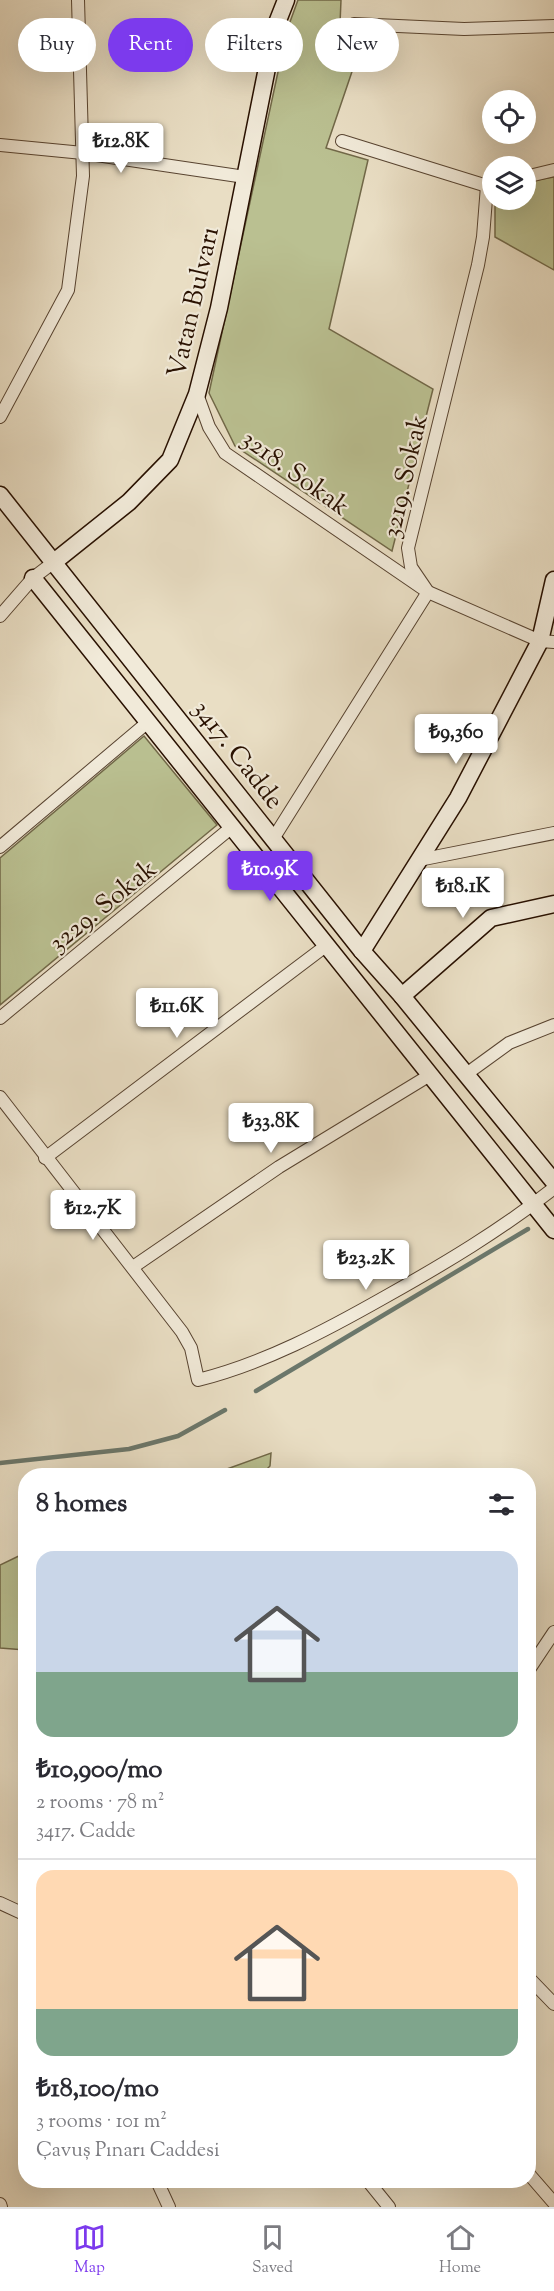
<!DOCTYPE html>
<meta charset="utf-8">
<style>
body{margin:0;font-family:"Sorts Mill Goudy",serif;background:#f2f2f3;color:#2b2b33;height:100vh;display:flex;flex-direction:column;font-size:22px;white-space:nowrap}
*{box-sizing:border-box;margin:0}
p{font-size:20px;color:#7c7c81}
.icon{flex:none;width:33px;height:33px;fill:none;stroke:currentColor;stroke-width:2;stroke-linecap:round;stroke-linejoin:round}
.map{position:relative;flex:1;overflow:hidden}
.sheet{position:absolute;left:18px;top:1468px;width:518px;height:720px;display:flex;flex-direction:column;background:#fff;border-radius:24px;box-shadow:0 6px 24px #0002}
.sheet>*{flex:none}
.top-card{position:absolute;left:18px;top:18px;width:519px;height:54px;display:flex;gap:12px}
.tools{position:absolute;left:482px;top:90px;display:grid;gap:12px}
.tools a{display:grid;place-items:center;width:54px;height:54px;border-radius:50%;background:#fff;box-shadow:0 6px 24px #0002;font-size:30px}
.price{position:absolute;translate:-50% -51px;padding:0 14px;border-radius:6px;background:#fff;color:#222;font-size:20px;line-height:39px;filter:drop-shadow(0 2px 3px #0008)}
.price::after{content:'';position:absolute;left:50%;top:36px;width:18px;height:14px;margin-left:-9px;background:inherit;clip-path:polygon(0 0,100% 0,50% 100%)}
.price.selected{background:#7c3aed;color:#fff}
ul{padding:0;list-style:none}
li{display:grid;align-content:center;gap:12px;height:318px;padding:0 18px}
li+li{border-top:2px solid #e1e1e2}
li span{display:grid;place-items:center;height:186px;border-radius:18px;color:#555}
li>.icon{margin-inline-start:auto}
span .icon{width:108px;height:108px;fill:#fffc;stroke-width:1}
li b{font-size:26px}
h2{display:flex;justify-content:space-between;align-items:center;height:72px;padding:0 18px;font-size:26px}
.tag{padding:0 21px;border-radius:27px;background:#fff;box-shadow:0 6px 24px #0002;font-size:21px;line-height:54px}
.tag.selected{background:#7c3aed;color:#fff}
.menu{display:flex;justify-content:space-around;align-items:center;height:84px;border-top:2px solid #e1e1e2;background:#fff;font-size:16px;color:#7c7c81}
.menu a{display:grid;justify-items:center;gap:3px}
.menu .selected{color:#7c3aed}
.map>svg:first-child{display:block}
.green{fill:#bac091;stroke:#716848;stroke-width:1.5}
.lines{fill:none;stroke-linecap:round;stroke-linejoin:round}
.stream{stroke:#6b776b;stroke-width:4.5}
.street-casing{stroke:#584431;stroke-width:14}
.secondary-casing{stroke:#281000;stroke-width:19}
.street{stroke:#f1ead9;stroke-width:12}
.secondary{stroke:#f1ead9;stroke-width:16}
.labels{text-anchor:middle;stroke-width:4.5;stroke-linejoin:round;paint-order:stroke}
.street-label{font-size:26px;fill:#281000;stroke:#f1ead9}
</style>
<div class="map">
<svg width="554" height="2207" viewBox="0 0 554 2207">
<rect width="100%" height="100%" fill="#e9dec4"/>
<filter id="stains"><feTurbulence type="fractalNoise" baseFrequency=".00333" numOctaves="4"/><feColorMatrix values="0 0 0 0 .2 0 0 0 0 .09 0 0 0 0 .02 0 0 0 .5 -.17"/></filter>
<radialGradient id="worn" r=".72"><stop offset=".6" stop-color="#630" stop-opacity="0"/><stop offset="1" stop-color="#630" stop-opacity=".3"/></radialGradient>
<g class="green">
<polygon points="298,0 341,0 340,24 359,51 326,148 368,160 329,329 433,389 392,551 235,446 209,393 287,30"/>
<polygon points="554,177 554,270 495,237 495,200 525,200 525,182"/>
<polygon points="144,736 217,825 0,1005 0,858"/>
<polygon points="271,1453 270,1466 260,1476 217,1476 227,1469"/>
<polygon points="25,1553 25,1650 0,1648 0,1565"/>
</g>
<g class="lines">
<g class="stream">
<polyline points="256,1391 528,1229"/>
<polyline points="0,1463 129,1449 178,1436 225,1410"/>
</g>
<g class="street-casing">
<g id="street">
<polyline points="354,24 464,29 554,26"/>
<polyline points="342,141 487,186 492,185"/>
<polyline points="0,145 83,153 245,177"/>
<polyline points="525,177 554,170"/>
<polyline points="197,394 209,427 225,453 428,592 540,641 554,642"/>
<polyline points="0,417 68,290 83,176 78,0"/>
<polyline points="0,616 33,578 54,562"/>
<polyline points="273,839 428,592 411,567 408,548 478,265 483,237 487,186"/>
<polyline points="0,847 148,722"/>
<polyline points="419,860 554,833"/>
<polyline points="0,1018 232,827"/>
<polyline points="465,1075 509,1043 554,1025"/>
<path d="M 0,1097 L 182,1332 L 191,1348 L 198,1380 C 265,1363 325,1331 385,1297 C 444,1264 501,1230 554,1188"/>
<polyline points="45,1158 327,945"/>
<polyline points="133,1267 279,1167 430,1075"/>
<polyline points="528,1671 554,1632"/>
<polyline points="0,1903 26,1915"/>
<polyline points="528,1977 554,2004"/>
<polyline points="528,2173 554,2203"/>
<polyline points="157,2181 169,2207"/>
<polyline points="368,2181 389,2207"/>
<polyline points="0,2204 1,2207"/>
</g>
</g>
<g class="secondary-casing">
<g id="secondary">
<polyline points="0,495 362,951 402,996 554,1182"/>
<polyline points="54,562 129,502 170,460 197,394 219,308 275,28 286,0"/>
<polyline points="33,578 554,1230"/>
<polyline points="362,951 458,798 540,641 554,580"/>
<polyline points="402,996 491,918 554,904"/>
</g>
</g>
<use href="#street" class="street"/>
<use href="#secondary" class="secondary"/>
</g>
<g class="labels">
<g class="street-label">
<text transform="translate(192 302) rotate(-77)" y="9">Vatan Bulvarı</text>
<text transform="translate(296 472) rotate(36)" y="9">3218. Sokak</text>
<text transform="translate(404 476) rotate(-77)" y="9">3219. Sokak</text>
<text transform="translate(239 754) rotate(52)" y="9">3417. Cadde</text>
<text transform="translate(102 905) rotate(-39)" y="9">3229. Sokak</text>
</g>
</g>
<rect width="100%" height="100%" filter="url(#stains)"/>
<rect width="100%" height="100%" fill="url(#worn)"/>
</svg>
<div class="tools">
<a><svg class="icon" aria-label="locate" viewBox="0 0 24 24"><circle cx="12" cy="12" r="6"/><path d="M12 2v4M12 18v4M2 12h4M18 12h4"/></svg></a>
<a><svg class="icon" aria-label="layers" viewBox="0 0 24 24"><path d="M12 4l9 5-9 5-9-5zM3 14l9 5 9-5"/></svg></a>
</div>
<b class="price" style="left:121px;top:174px">₺12.8K</b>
<b class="price" style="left:456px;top:765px">₺9,360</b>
<b class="price selected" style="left:270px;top:902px">₺10.9K</b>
<b class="price" style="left:463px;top:919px">₺18.1K</b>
<b class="price" style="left:177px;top:1039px">₺11.6K</b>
<b class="price" style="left:271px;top:1154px">₺33.8K</b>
<b class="price" style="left:93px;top:1241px">₺12.7K</b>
<b class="price" style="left:366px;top:1291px">₺23.2K</b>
<div class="top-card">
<a class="tag">Buy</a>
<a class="tag selected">Rent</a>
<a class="tag">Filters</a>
<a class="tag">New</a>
</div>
<section class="sheet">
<h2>8 homes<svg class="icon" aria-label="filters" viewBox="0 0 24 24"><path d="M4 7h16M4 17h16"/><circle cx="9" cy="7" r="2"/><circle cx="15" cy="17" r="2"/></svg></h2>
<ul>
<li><span style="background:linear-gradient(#c9d6e8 65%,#7fa58c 0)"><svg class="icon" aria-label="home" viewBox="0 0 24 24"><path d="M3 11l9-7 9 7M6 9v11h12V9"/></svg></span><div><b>₺10,900/mo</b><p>2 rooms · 78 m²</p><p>3417. Cadde</p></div></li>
<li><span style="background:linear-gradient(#ffd9b3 75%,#7fa58c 0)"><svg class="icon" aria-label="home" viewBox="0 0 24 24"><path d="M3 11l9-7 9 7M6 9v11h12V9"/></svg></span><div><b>₺18,100/mo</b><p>3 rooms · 101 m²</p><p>Çavuş Pınarı Caddesi</p></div></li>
</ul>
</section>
</div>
<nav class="menu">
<a class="selected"><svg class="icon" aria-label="map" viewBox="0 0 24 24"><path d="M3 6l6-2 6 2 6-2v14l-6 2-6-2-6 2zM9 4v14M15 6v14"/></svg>Map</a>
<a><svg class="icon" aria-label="saved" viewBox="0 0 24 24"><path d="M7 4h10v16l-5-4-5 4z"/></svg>Saved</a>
<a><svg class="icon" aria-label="home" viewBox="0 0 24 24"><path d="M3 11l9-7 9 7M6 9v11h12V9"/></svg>Home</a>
</nav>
